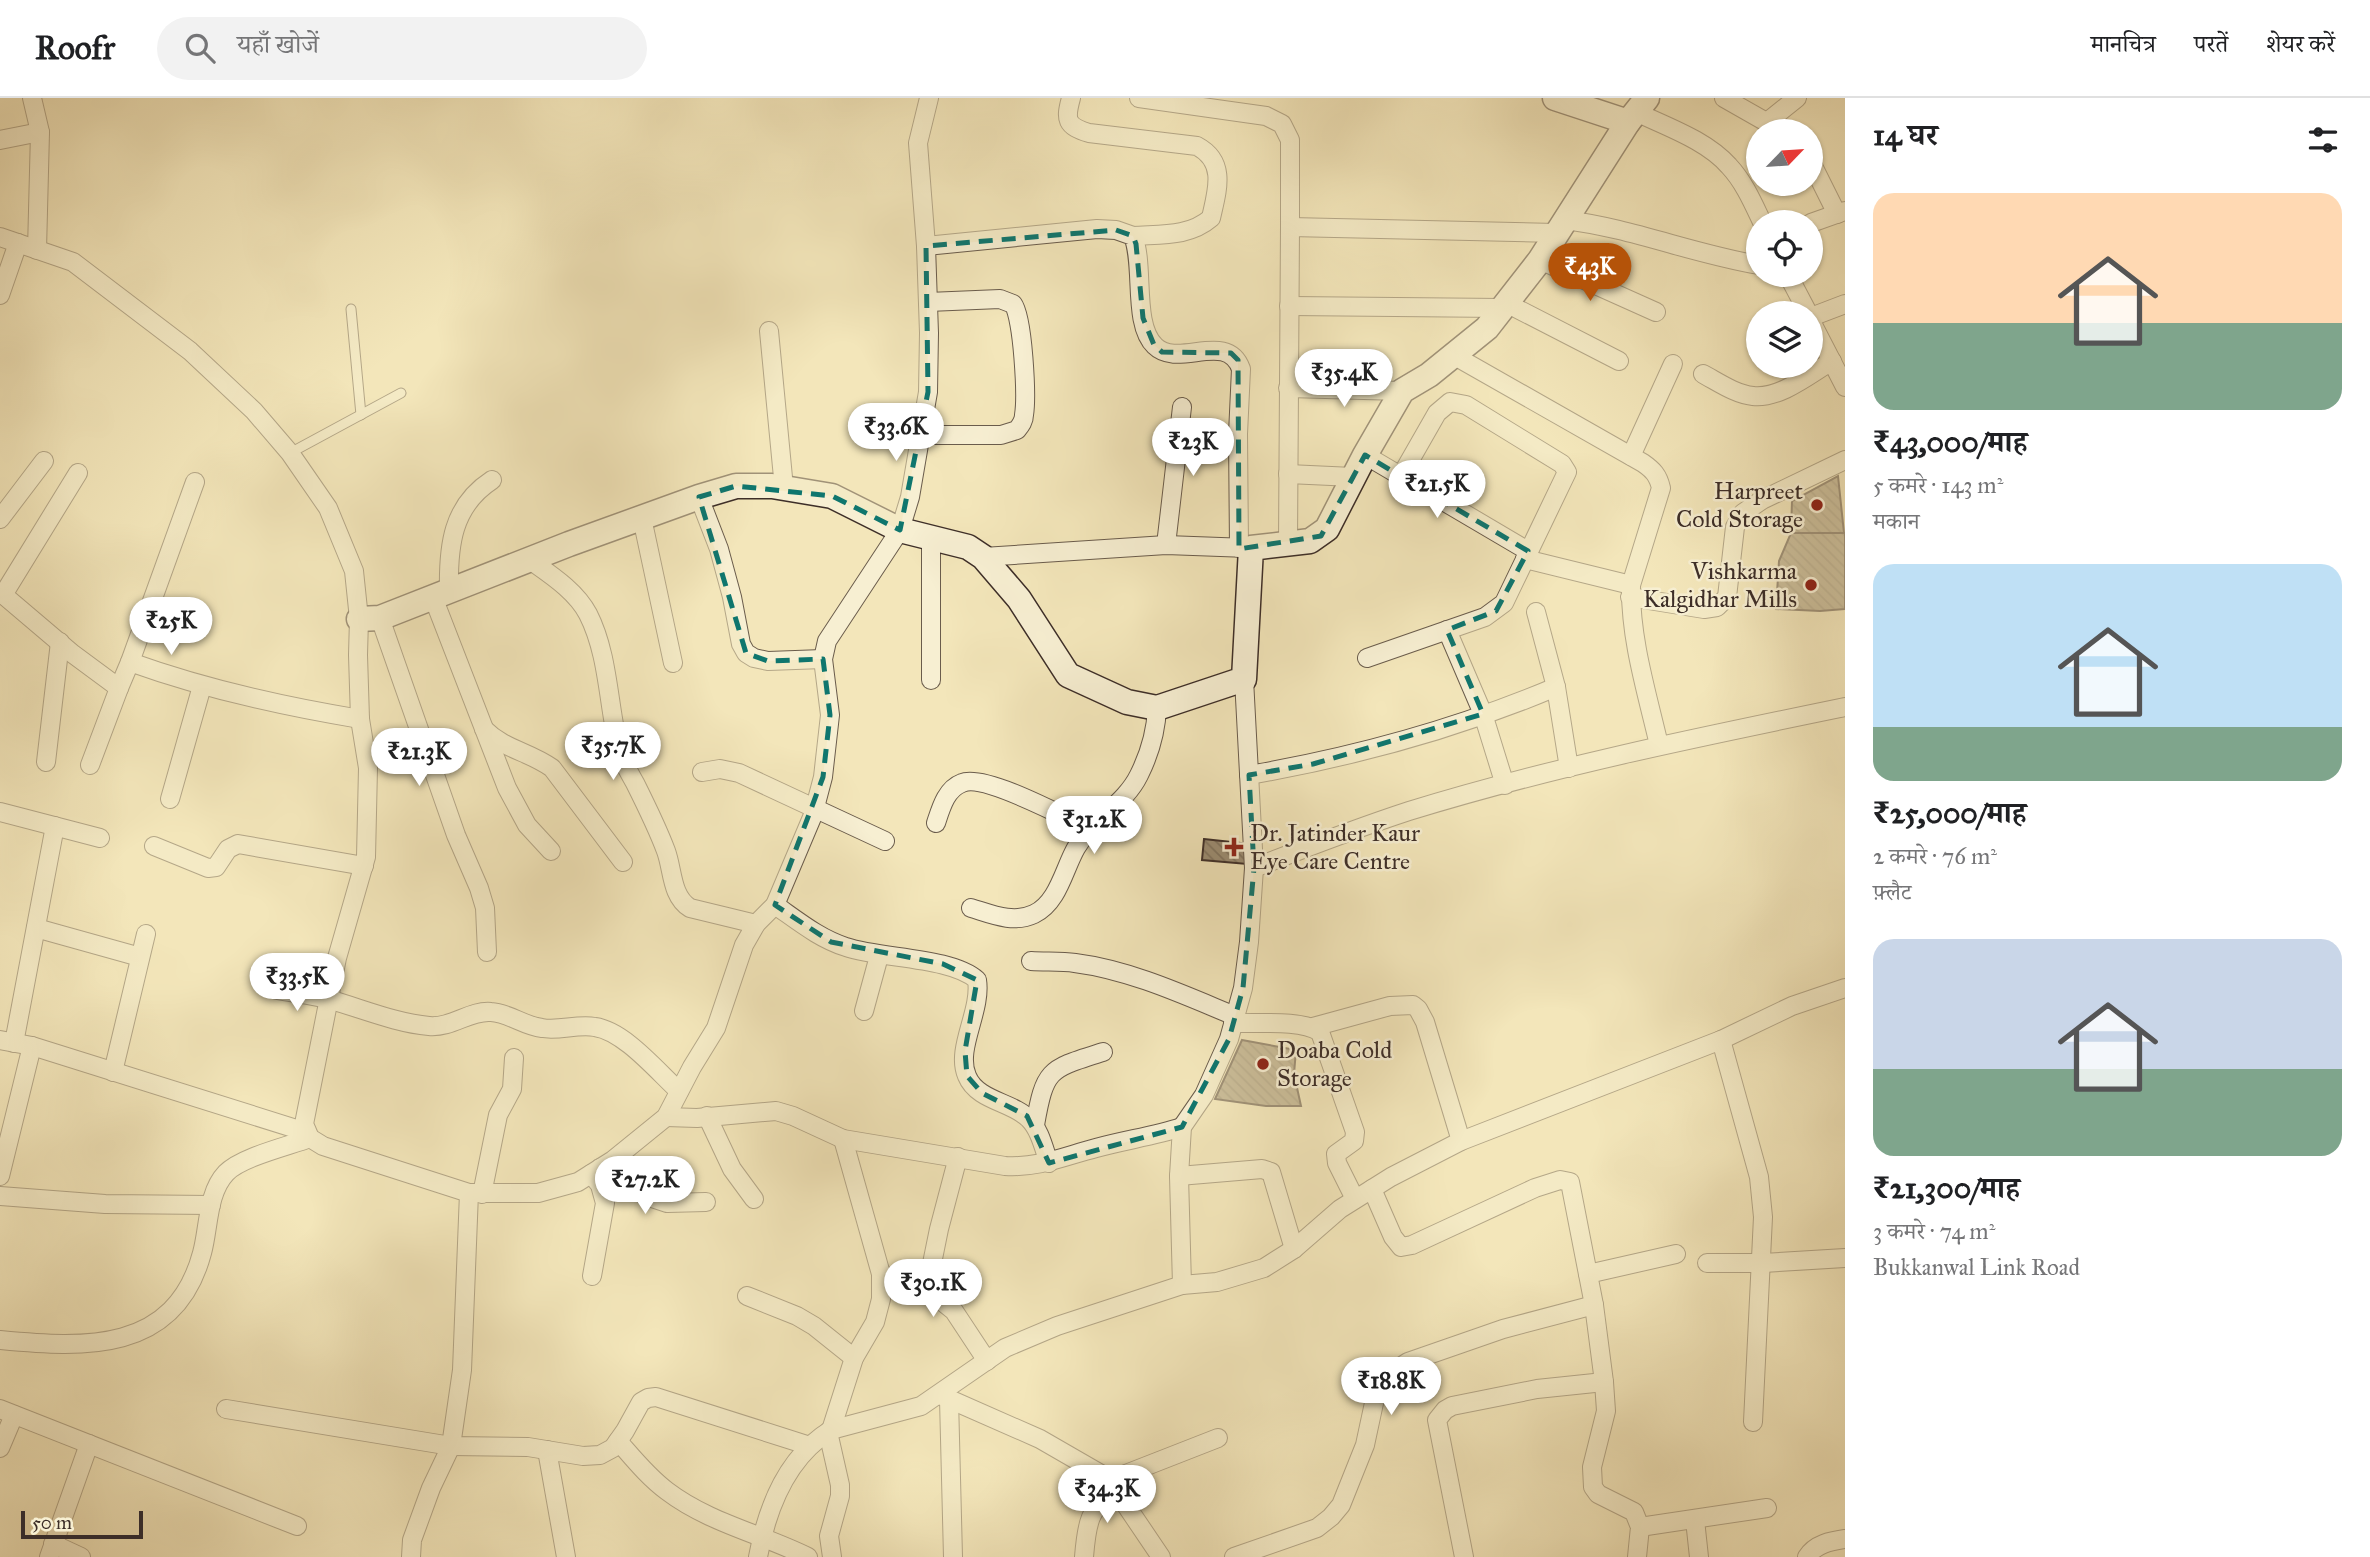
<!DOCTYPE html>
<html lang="hi">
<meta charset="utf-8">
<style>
body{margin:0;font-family:"IM FELL Great Primer","Noto Serif Devanagari",serif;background:#f2f2f2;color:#202124;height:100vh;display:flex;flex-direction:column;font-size:26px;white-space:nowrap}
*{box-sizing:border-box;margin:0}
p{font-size:23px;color:#757577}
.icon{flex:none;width:38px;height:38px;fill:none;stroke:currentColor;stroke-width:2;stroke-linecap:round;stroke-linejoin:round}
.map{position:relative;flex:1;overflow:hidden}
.panel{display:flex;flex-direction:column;background:#fff;width:525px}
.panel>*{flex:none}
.needle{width:46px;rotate:65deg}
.tools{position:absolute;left:1746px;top:21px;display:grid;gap:14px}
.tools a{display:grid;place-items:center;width:77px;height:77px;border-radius:50%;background:#fff;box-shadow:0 2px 5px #0004;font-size:35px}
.scale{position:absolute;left:21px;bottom:18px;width:122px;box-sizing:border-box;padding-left:7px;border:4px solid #3d2e28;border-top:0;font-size:19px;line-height:24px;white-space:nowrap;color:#3d2e28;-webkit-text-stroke:5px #f7efd2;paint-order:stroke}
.price{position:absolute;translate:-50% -60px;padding:0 16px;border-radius:24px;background:#fff;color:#222;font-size:23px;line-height:46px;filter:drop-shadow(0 2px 4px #0008)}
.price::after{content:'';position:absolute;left:50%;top:42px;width:21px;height:16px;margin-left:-10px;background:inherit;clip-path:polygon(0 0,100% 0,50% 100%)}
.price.active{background:#b45309;color:#fff}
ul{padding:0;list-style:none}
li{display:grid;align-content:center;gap:14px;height:371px;padding:0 28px}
li span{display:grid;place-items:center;height:217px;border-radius:21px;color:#555}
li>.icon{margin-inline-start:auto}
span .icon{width:126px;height:126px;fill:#fffc;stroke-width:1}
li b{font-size:30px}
h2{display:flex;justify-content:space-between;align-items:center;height:84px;padding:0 28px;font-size:30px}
header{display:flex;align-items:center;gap:42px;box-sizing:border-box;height:98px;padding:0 35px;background:#fff;border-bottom:2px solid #e0e0e0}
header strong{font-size:33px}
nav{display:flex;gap:38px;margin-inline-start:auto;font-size:24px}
.search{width:490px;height:63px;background:#f2f2f2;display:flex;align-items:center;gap:18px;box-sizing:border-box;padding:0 24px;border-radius:38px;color:#757577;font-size:26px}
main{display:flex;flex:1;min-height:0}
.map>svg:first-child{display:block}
.building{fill:url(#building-back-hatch);stroke:#3d2e28;stroke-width:2}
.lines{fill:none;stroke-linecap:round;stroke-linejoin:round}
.lane-casing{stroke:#6a5c4c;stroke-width:11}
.street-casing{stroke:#6a5c4c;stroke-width:20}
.secondary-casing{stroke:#3d2e28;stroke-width:27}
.lane{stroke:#f7efd2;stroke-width:9}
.street{stroke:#f7efd2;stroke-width:18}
.secondary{stroke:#f7efd2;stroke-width:24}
.marked{fill:none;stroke:#0f766e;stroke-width:5;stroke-dasharray:14 9;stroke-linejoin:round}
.poi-dot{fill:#8f2418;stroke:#f7efd2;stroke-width:2.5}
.labels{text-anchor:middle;stroke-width:5;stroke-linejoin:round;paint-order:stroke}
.poi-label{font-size:24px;fill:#3d2e28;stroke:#f7efd2;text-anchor:end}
</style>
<header>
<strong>Roofr</strong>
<div class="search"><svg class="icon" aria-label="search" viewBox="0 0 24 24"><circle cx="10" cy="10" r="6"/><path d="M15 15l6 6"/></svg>यहाँ खोजें</div>
<nav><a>मानचित्र</a><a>परतें</a><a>शेयर करें</a></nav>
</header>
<main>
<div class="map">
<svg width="1845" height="1459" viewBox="0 0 1845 1459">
<defs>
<pattern id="building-back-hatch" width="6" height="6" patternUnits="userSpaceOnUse" patternTransform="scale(1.75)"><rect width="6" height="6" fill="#9c8e74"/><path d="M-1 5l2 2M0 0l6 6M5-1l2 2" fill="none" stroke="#80745f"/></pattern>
</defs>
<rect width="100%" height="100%" fill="#f3e6ba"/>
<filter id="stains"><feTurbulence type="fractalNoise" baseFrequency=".00286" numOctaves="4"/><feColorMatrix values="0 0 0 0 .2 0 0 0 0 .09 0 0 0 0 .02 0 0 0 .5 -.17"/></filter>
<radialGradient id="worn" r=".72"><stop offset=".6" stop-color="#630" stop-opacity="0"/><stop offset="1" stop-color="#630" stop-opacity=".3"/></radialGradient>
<g class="building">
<polygon points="1838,378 1844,435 1791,435 1792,403"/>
<polygon points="1791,435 1845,435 1845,511 1820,513 1776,511 1779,463"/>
<polygon points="1204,741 1249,746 1247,766 1202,762"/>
<polygon points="1242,942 1296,952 1294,976 1301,1008 1266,1008 1215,1001"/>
</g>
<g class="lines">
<g class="lane-casing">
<g id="lane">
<polyline points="351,211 361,317"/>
<polyline points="290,355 401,295"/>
</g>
</g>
<g class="street-casing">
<g id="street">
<polyline points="32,0 40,34 37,152"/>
<path d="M 1071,0 C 1065,22 1066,28 1089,35 L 1197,48 C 1227,64 1217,93 1211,120 C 1189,139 1161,136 1133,138"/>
<polyline points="1139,0 1266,18 1282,26 1290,42 1290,129"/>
<polyline points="1724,0 1782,33"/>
<path d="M 1636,14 C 1667,29 1706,42 1729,68 C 1744,84 1753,105 1762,124"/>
<polyline points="1767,24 1797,0"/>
<polyline points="0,42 40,34"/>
<polyline points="1811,64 1837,116"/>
<path d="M 1565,122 C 1631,130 1693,156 1759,167"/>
<polyline points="1811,125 1845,113"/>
<polyline points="0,139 73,164 190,253 254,313 290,355 328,410 354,473 359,521 358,557 360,621 368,670 366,759 337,860 304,1026 310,1040 323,1048 469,1095 462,1272 451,1348 431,1390 412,1442 411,1459"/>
<path d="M 926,148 L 1097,131 L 1116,132 L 1133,138 C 1145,168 1132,226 1155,248 C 1178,271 1227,232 1241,271 L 1238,336 L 1239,450"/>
<polyline points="1540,162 1656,214"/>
<polyline points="1788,177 1808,215"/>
<polyline points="0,197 18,145"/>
<polyline points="1506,205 1619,263"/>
<polyline points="1289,208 1502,210"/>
<polyline points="1811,219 1845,206"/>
<polyline points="1811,223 1845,289"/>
<polyline points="769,233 784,390"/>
<path d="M 1453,257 L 1643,365 C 1653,372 1658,377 1661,390 L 1631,487 C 1630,541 1647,595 1659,647"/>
<path d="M 1703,276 C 1718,284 1735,296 1753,298 C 1780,301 1810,276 1832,263"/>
<polyline points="1288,290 1402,293"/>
<path d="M 921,337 L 1001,337 L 1017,332 C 1021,327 1024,323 1024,317 C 1027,298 1023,219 1013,206 L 1000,201 L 928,204"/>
<polyline points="1365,357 1528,453"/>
<polyline points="1631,358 1673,266"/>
<polyline points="1288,376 1353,379"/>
<polyline points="699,399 719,451 732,499 741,546 746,555 754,560 768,563 823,561"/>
<polyline points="642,420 673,565"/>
<polyline points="0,421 44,363"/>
<polyline points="931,439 931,582"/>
<polyline points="1288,446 1290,129 1556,135"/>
<polyline points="1166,447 1182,309"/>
<polyline points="983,459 1166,447 1248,450"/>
<polyline points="1525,461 1631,487"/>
<path d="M 530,462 C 551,477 576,493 588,516 C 609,557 608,608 619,651 C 622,663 629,674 635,685 C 646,707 657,729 666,753 C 673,772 671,798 690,810 L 756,826"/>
<path d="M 449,493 C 448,448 452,408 492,382"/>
<path d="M 0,494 L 73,556 L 119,590 L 130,564 C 205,591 281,608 360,621"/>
<polyline points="3,497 78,375"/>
<polyline points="433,499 507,690 527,727 551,753"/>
<polyline points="1630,499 1704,511 1717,509 1727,499 1735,429 1743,415 1762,402 1845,362"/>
<polyline points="1536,514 1556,589 1569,670"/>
<polyline points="380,520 456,737 479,790 485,810 487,854"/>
<polyline points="1447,532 1483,616 1505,687"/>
<polyline points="1367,560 1485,519 1504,505 1567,374 1562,366 1466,307 1450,304 1437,315 1401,378"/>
<polyline points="130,564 195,384"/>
<path d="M 484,631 C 505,652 528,653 552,670 L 623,764"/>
<polyline points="46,664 60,544"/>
<polyline points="90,667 119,590"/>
<polyline points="702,674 720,671 739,675 885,743"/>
<path d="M 1249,677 C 1353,659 1459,630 1556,589"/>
<polyline points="170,701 202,588"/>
<polyline points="0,714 100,740"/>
<path d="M 936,725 C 941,710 946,691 962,685 C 984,675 1066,720 1090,731"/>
<polyline points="154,748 208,770 216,769 228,751 238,746 364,768"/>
<path d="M 1254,770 C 1305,750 1357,730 1409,713 C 1552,669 1699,639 1845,609"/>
<path d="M 775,807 C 798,823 820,841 846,849 C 882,861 951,859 977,882 C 982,913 955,951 967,978 C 977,1003 1013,1004 1029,1021 C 1040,1032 1044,1051 1049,1065"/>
<path d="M 971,810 C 991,816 1013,826 1034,816 C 1058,805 1064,771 1076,750 C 1093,721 1125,706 1139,677 C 1150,655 1156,635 1157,610"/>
<polyline points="36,830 140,859"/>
<path d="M 1031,863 C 1046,864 1061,863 1075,865 C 1130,872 1184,897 1235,918"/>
<path d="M 273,891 C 292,895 312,897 331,902 C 363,911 396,925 429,928 C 452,930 470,912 491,914 C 509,915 524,928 542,930 C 559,933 577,926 595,929 C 624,933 657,973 679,993"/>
<polyline points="864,913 879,858"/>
<path d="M 1233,925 C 1256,926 1301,921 1320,934 L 1355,1034 L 1354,1043 L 1336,1056 L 1337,1065 L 1355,1101"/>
<polyline points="1313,929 1390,908 1413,907 1418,911 1425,924 1461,1043"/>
<polyline points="0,942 32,948 306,1034"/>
<polyline points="1721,942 1759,1079 1763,1119 1753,1324"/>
<polyline points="14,945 55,728"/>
<polyline points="113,974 146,836"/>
<polyline points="707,1018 732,1071 754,1101"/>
<path d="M 666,1019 L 697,1020 L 776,1013 L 793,1018 L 843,1041 L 1005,1068 C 1039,1070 1065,1058 1096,1050 C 1125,1042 1154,1038 1182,1029"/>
<path d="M 1035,1027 C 1045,970 1049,971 1103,954"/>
<polyline points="600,1070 646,1098 667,1105 706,1104"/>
<polyline points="591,1076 600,1087 605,1105 592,1178"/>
<polyline points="0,1078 32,948"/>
<polyline points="1179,1078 1262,1071 1271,1074 1294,1151"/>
<polyline points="1372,1091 1393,1139 1401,1149 1412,1147 1535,1090 1560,1082 1570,1084 1594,1207 1604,1284 1606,1313 1592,1369 1593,1389 1598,1396 1634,1414 1640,1429 1637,1459"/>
<polyline points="469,1095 538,1095 578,1084 613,1062 666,1019 692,969 716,930 744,847 756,826 775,807 813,717 823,679 830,617 823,561 827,543 900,432 910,399 928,294 929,235 926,148 918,45 929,0"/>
<polyline points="482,1096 498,1017 512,991 514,960"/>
<polyline points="0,1098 105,1106 211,1107"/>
<polyline points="1707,1165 1763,1165 1845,1160"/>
<polyline points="881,1176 939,1201 954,1213 987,1263"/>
<polyline points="1588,1176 1676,1156"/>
<polyline points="1182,1187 1217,1184 1264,1170 1294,1151 1340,1111 1391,1079 1461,1043 1721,942 1792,908 1845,890"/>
<polyline points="926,1195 939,1131 958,1059"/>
<polyline points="747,1198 797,1218 814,1228 854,1260"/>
<path d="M 0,1242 C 84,1250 175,1256 202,1155 C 209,1130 207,1095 226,1075 C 241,1059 289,1048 310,1040"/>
<polyline points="940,1297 1040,1341 1099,1375 1113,1388 1161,1459"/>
<polyline points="949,1301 953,1459"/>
<polyline points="0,1311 297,1428"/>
<polyline points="226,1311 451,1348 528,1349 583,1358 600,1357 613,1350 625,1333 641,1304 648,1300 656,1299 810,1348"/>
<polyline points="831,1332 854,1260 875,1224 881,1201 881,1176 843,1041"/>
<polyline points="828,1334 840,1387 840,1398 829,1438 832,1459"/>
<path d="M 618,1343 C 633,1360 648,1379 667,1393 C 709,1425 762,1436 808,1459"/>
<polyline points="0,1350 14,1317"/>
<polyline points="547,1352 566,1459"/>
<polyline points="1108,1383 1218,1340"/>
<polyline points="1695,1422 1699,1459"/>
<polyline points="1640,1429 1767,1410"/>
<polyline points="53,1446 81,1459"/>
<polyline points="49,1459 89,1346"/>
<path d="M 758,1459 C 767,1410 787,1359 831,1332 L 921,1308 L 1005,1250 L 1057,1228 L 1182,1187 L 1179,1078 L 1182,1029 L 1204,997 L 1229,941 L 1243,890 L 1249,844 L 1254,770 L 1244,581"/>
<path d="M 1084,1459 C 1087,1422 1089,1416 1113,1388"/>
<polyline points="1234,1459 1317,1430 1331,1419 1341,1407 1365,1347 1374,1305 1381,1287 1391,1275 1408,1264 1503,1231 1594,1207"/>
<polyline points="1464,1459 1437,1322 1445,1312 1452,1308 1537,1291 1604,1284"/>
<path d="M 1807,1459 C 1815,1446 1831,1443 1845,1441"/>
</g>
</g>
<g class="secondary-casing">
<g id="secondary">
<polyline points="1555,0 1628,24"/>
<polyline points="359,521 380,520 569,446 699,399 736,388 772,388 832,398 900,432 968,449 983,459 1019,501 1068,577 1127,604 1157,610 1244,581 1251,450 1310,443 1327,431 1365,357 1402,293 1429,277 1487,230 1540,162 1628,24 1647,0"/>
</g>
</g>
<use href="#lane" class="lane"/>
<use href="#street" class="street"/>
<use href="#secondary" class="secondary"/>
</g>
<path d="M0 0H1845V1459H0ZM 1116,132 L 1133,138 L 1136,146 L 1143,220 L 1154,247 L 1162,254 L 1231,255 L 1238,262 L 1239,451 L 1321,438 L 1365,357 L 1528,453 L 1496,513 L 1447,532 L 1483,616 L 1313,666 L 1249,677 L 1254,770 L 1243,890 L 1229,941 L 1182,1029 L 1049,1065 L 1027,1018 L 982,995 L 967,978 L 965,953 L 977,882 L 943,866 L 831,844 L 775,807 L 823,679 L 830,617 L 823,561 L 768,563 L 746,555 L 699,399 L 736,388 L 832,398 L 900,432 L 928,294 L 926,148 Z" fill="#f3e6ba" fill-opacity=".55" fill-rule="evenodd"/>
<path class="marked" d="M 1116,132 L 1133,138 L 1136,146 L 1143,220 L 1154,247 L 1162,254 L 1231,255 L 1238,262 L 1239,451 L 1321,438 L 1365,357 L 1528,453 L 1496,513 L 1447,532 L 1483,616 L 1313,666 L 1249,677 L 1254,770 L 1243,890 L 1229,941 L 1182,1029 L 1049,1065 L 1027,1018 L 982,995 L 967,978 L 965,953 L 977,882 L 943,866 L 831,844 L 775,807 L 823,679 L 830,617 L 823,561 L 768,563 L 746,555 L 699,399 L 736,388 L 832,398 L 900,432 L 928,294 L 926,148 Z"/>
<g class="poi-dot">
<circle cx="1817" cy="407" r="7"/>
<circle cx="1811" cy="487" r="7"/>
<path d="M1230.5 738.5h7v7h7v7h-7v7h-7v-7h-7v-7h7z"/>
<circle cx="1263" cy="966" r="7"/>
</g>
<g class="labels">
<g class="poi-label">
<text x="1803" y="401">Harpreet<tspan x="1803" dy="28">Cold Storage</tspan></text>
<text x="1797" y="481">Vishkarma<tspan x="1797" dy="28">Kalgidhar Mills</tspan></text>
<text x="1250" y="743" text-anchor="start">Dr. Jatinder Kaur<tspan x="1250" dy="28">Eye Care Centre</tspan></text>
<text x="1277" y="960" text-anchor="start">Doaba Cold<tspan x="1277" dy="28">Storage</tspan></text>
</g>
</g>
<rect width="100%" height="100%" filter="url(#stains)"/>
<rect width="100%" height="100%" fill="url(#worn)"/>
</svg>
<div class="tools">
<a><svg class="needle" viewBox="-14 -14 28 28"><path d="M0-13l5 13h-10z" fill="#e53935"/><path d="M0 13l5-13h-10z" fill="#757577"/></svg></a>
<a><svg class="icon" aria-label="locate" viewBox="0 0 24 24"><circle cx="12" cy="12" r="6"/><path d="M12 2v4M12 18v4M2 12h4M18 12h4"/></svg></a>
<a><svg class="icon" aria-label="layers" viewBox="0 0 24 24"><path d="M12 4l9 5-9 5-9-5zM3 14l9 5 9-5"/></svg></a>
</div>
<div class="scale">50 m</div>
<b class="price active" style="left:1590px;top:205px">₹43K</b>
<b class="price" style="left:1344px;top:311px">₹35.4K</b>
<b class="price" style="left:896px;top:365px">₹33.6K</b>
<b class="price" style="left:1193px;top:380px">₹23K</b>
<b class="price" style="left:1437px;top:422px">₹21.5K</b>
<b class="price" style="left:171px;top:559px">₹25K</b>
<b class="price" style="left:613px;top:684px">₹35.7K</b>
<b class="price" style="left:419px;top:690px">₹21.3K</b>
<b class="price" style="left:1094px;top:758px">₹31.2K</b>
<b class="price" style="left:297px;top:915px">₹33.5K</b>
<b class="price" style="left:645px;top:1118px">₹27.2K</b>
<b class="price" style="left:933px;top:1221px">₹30.1K</b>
<b class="price" style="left:1391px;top:1319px">₹18.8K</b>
<b class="price" style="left:1107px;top:1427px">₹34.3K</b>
</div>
<section class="panel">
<h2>14 घर<svg class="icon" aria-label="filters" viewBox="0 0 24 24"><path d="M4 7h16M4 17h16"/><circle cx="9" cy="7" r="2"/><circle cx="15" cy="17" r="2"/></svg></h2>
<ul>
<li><span style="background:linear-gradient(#ffd9b3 60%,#7fa58c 0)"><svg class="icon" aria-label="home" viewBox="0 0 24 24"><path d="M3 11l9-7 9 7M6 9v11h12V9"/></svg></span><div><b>₹43,000/माह</b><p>5 कमरे · 143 m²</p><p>मकान</p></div></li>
<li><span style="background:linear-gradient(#bfe0f5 75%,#7fa58c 0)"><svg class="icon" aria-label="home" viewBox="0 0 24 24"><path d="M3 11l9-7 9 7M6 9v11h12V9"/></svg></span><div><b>₹25,000/माह</b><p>2 कमरे · 76 m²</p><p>फ़्लैट</p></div></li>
<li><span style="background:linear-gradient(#c9d6e8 60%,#7fa58c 0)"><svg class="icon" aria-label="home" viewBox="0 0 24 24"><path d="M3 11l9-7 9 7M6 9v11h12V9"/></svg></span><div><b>₹21,300/माह</b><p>3 कमरे · 74 m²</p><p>Bukkanwal Link Road</p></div></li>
</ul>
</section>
</main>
